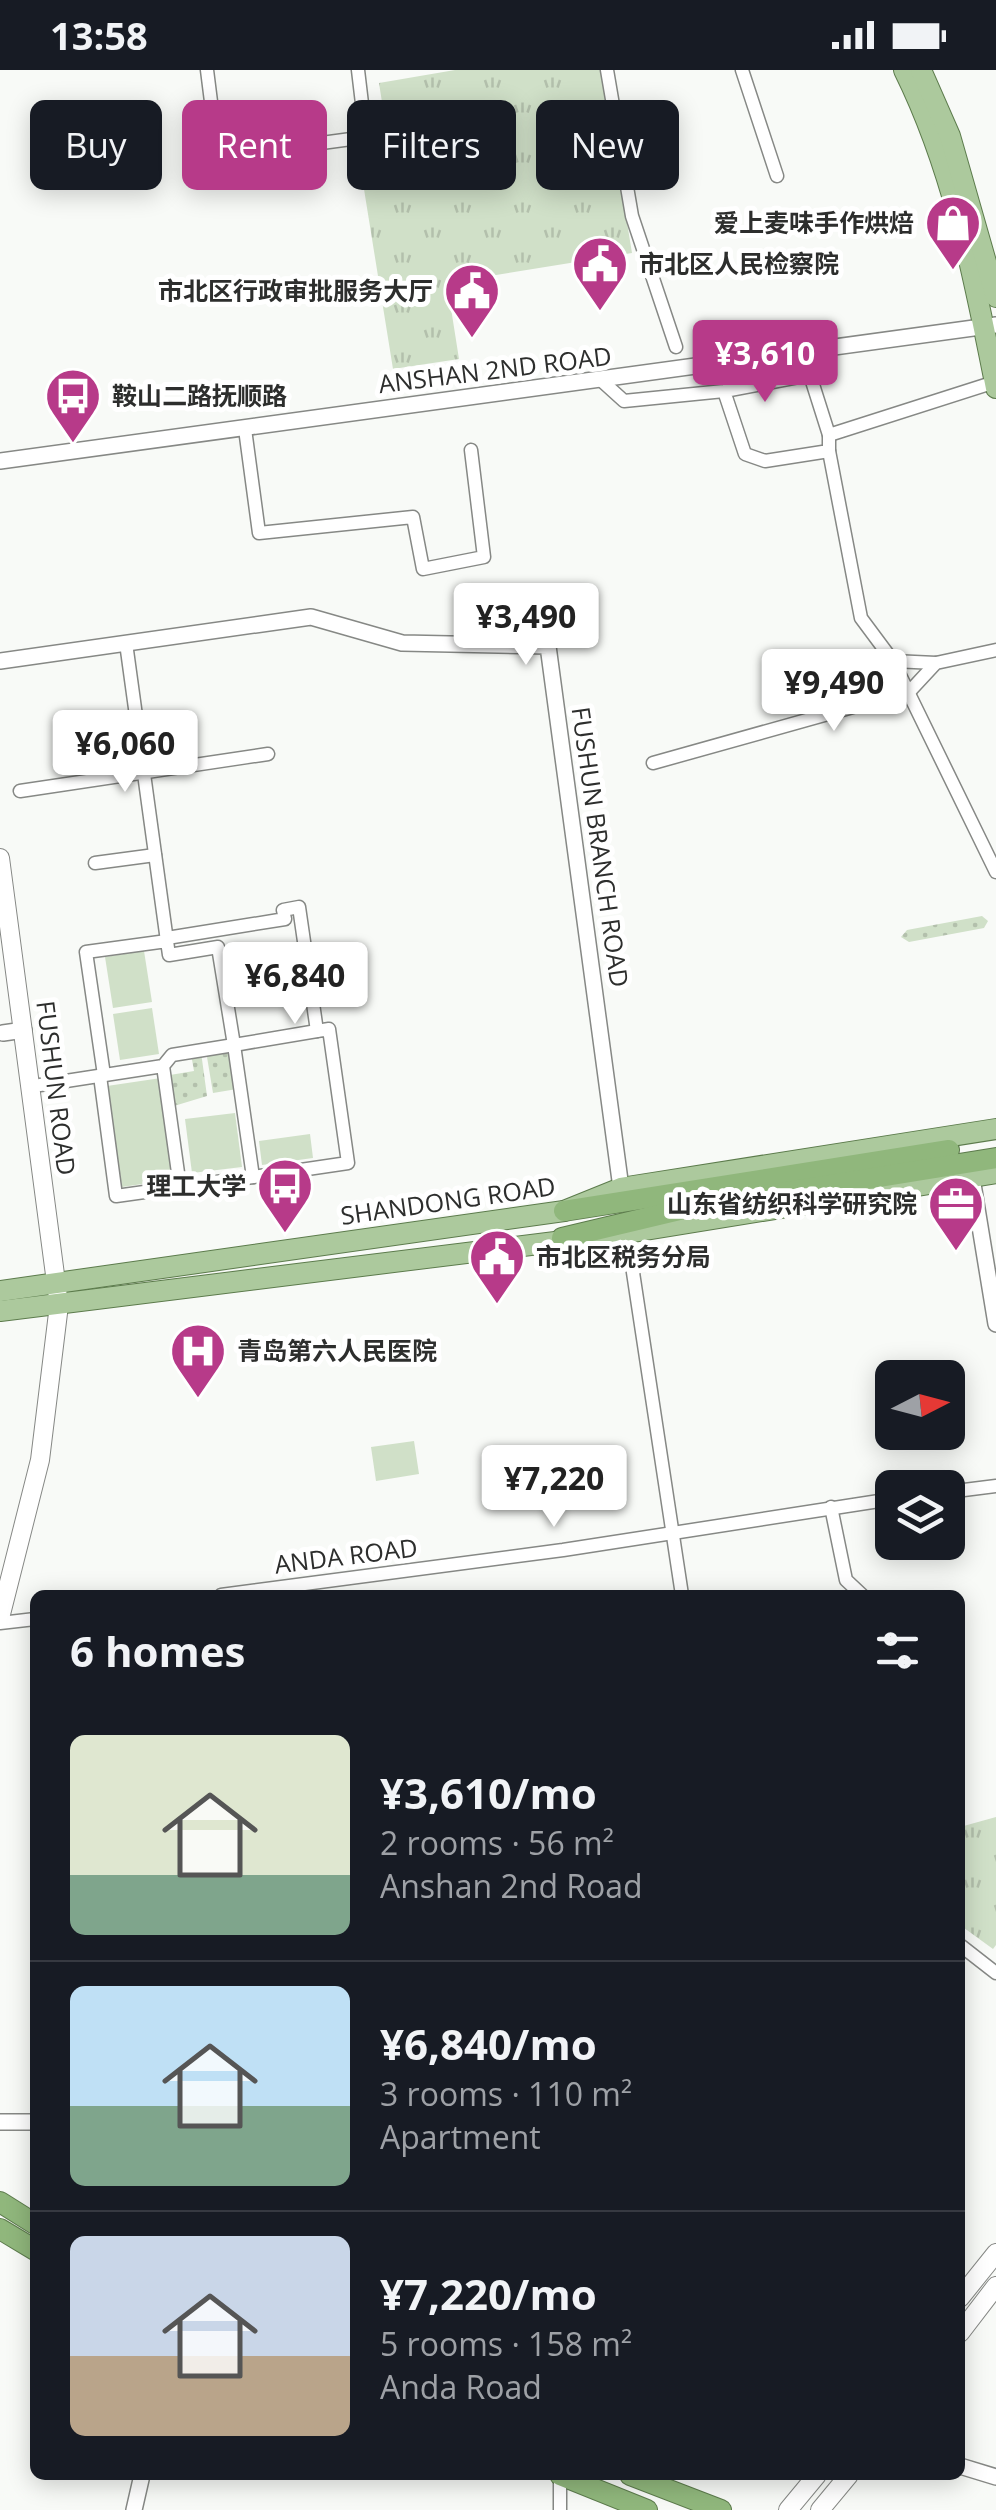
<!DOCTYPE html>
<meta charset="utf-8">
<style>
body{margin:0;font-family:"Open Sans","Noto Sans SC",sans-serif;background:#242831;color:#f1f3f6;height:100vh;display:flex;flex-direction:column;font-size:38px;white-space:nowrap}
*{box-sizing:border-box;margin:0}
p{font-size:32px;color:#9ea1a6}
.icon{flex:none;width:55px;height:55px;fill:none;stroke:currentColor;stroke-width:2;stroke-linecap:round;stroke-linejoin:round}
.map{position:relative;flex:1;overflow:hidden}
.panel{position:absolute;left:30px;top:1520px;width:935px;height:890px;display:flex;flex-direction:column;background:#171b24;border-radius:15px;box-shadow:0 5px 25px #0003}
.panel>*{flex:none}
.guide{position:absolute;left:30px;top:30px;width:938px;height:90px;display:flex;gap:20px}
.needle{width:65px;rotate:84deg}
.fabs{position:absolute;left:875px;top:1290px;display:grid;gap:20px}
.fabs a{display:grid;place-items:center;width:90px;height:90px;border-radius:15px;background:#171b24;box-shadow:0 5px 25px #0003;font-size:50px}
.price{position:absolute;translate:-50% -85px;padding:0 22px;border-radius:10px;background:#fff;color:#222;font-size:32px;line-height:65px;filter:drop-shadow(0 2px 5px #0008)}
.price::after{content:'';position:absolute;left:50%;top:60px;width:30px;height:22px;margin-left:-15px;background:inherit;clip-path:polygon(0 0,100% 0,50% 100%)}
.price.current{background:#b73a89;color:#fff}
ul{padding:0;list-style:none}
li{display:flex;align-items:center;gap:30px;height:250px;padding:0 40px}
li+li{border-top:2px solid #363941}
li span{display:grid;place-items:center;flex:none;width:280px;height:200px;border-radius:15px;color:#555}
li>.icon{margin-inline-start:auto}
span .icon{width:120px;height:120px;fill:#fffc;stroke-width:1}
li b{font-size:42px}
h2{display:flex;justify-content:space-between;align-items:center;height:120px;padding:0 40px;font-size:42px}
.tag{padding:0 35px;border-radius:15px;background:#171b24;box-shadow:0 5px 25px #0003;font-size:35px;line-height:90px}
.tag.current{background:#b73a89;color:#fff}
.status{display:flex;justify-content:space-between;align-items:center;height:70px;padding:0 50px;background:#171b24;direction:ltr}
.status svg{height:28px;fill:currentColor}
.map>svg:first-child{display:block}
.grass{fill:url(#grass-dots)}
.park{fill:url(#park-tufts)}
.garden{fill:#d0e0c8}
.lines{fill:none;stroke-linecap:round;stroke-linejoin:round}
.minor-casing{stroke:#868885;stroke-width:15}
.tertiary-casing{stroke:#868885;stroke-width:18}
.secondary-casing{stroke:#868885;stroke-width:20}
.primary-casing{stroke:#5c7b4c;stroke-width:22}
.trunk-casing{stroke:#5c7b4c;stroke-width:22}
.minor{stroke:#fff;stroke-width:12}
.tertiary{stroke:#fff;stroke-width:15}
.secondary{stroke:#fff;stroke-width:18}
.primary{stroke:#acc99d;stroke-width:20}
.trunk{stroke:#90b77c;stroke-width:20}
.labels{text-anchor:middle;stroke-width:10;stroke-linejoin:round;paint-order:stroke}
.poi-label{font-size:25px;font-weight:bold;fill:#2d2e2d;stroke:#fff;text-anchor:end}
.street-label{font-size:25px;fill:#2d2e2d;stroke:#fff}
</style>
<div class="status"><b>13:58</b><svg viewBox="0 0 49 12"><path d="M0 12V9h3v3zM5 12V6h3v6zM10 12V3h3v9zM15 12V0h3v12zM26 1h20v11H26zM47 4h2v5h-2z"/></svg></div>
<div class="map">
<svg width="996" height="2440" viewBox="0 0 996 2440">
<defs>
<pattern id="grass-dots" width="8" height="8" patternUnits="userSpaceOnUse" patternTransform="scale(2.5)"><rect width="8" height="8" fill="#d0e0c8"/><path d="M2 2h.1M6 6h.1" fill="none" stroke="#b3c0ac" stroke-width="1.8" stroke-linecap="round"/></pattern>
<pattern id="park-tufts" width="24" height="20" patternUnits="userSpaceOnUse" patternTransform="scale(2.5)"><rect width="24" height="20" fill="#d0e0c8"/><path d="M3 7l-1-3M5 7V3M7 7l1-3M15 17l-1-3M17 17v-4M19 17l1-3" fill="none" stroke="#b3c0ac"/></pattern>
</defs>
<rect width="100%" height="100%" fill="#f8faf7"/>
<g class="grass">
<polygon points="982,846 988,851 984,858 909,872 901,867 907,860"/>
<polygon points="231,977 237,1019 213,1023 206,981"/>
<polygon points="201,982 207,1026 174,1036 170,1005 194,1001 191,984"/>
</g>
<g class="park">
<polygon points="455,0 602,0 632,183 447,213 459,289 393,299 358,82 389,77 379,13"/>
<polygon points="996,1747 996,1875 993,1879 960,1855 960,1757"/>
</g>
<g class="garden">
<polygon points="144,881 152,932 113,938 105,887"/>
<polygon points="152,938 159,984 120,990 113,944"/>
<polygon points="161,1008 176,1109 122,1117 107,1016"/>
<polygon points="235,1043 242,1097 192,1103 185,1049"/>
<polygon points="310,1064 313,1088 262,1095 259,1071"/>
<polygon points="414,1371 419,1404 376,1411 371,1377"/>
</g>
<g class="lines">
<g class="minor-casing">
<g id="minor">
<polyline points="207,0 218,87 366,67 358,0"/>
<polyline points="607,0 632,146 676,277"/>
<polyline points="742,0 777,106"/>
<polyline points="364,51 380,49"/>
<polyline points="603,312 624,331 724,321 730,320 810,305 829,365 829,381 765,391 745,384 724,321"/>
<polyline points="245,359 259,463 413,447 423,499 484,487 471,380"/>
<polyline points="829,365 995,312"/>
<polyline points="829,381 861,548 893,591 936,593"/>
<polyline points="126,573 167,871"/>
<polyline points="893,591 996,802"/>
<polyline points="653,693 910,621 936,593 996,580"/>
<polyline points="20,721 268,684"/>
<polyline points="95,793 155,785"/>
<polyline points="167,868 285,849 283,840 299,837 317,961 329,959 348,1093 253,1107"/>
<polyline points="104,1005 86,882 167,871 169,885 218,877 234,975 317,961"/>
<polyline points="100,1006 116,1126 180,1117"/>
<polyline points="40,1015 163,996 172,985 234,975 253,1107 180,1117 163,996"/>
<polyline points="627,1163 682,1525"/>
<polyline points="948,1422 996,1416"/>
<polyline points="831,1437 846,1510 862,1525"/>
<polyline points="221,1525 563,1480 892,1429"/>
<polyline points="0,1553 35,1549"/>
<polyline points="960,1875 996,1903"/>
<polyline points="560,2440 560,2405"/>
</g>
</g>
<g class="tertiary-casing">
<g id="tertiary">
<polyline points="0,391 996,255"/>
<polyline points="0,591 311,547 402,573 548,576 621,1118"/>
<polyline points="3,963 24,960"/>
<polyline points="972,1108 996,1254"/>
<polyline points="0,2052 35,2052"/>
<polyline points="960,2396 996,2407"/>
<polyline points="134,2440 142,2405"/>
</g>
</g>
<g class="secondary-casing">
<g id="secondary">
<polyline points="0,788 59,1235 40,1390 0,1548"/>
<polyline points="960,2228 996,2183"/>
<polyline points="960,2263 996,2216"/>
<polyline points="788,2440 817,2405"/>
<polyline points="820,2440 849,2405"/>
</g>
</g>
<g class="primary-casing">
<g id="primary">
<path d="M 904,0 C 954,101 974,208 996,318"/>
<polyline points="921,0 950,66 996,227"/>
<polyline points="0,1221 564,1141 621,1118 996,1059"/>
<polyline points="0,1241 627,1163 996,1103"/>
</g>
</g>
<g class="trunk-casing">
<g id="trunk">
<polyline points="564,1141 949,1080"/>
<polyline points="562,1168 688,1138 996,1088"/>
<polyline points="0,2132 35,2154"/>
<polyline points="0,2159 35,2180"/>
<polyline points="560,2405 647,2440"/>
<polyline points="630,2405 721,2440"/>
</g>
</g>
<use href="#minor" class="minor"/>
<use href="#tertiary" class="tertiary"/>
<use href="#secondary" class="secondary"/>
<use href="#primary" class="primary"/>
<use href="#trunk" class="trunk"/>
</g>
<defs>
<g id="shop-pin" transform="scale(2.875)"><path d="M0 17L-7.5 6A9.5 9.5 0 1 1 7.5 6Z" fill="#b73a89" stroke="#fff"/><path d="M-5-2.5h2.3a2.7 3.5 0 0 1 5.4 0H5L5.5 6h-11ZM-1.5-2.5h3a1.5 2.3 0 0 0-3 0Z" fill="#fff"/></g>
<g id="civic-pin" transform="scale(2.875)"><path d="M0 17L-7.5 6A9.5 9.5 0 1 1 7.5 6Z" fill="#b73a89" stroke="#fff"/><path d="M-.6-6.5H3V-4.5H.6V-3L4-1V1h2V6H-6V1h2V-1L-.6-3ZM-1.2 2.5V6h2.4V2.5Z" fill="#fff"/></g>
<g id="bus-pin" transform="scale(2.875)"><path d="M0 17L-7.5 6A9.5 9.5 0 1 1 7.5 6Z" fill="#b73a89" stroke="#fff"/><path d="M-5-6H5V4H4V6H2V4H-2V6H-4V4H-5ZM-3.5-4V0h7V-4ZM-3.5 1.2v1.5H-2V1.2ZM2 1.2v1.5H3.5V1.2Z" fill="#fff"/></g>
<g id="office-pin" transform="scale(2.875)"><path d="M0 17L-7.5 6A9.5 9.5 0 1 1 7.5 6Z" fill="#b73a89" stroke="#fff"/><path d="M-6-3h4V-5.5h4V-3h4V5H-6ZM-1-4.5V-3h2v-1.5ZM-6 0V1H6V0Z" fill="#fff"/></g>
<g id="hospital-pin" transform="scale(2.875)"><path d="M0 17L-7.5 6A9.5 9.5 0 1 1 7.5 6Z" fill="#b73a89" stroke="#fff"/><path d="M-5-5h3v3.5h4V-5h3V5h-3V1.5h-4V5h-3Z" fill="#fff"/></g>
</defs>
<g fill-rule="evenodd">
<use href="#shop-pin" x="953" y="153"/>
<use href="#civic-pin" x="600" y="194"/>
<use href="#civic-pin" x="472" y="221"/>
<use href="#bus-pin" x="73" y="326"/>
<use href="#bus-pin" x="285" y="1116"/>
<use href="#office-pin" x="956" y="1134"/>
<use href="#civic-pin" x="497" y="1187"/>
<use href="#hospital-pin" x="198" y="1281"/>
</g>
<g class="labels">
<g class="poi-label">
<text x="914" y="162">爱上麦味手作烘焙</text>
<text x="639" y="203" text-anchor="start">市北区人民检察院</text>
<text x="433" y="230">市北区行政审批服务大厅</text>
<text x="112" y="335" text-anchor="start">鞍山二路抚顺路</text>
<text x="246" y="1125">理工大学</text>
<text x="917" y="1143">山东省纺织科学研究院</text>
<text x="536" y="1196" text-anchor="start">市北区税务分局</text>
<text x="237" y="1290" text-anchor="start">青岛第六人民医院</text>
</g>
<g class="street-label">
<text transform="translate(495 300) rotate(-7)" y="9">ANSHAN 2ND ROAD</text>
<text transform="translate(600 777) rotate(82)" y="9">FUSHUN BRANCH ROAD</text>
<text transform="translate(56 1018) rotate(83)" y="9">FUSHUN ROAD</text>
<text transform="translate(448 1131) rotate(-8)" y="9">SHANDONG ROAD</text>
<text transform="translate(346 1486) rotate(-7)" y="9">ANDA ROAD</text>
</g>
</g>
</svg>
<div class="fabs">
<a><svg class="needle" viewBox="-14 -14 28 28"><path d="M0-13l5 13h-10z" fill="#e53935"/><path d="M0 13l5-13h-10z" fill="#9ea1a6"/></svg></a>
<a><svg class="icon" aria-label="layers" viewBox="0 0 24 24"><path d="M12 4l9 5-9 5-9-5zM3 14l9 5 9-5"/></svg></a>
</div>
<b class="price current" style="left:765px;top:335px">¥3,610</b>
<b class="price" style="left:526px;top:598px">¥3,490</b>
<b class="price" style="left:834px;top:664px">¥9,490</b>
<b class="price" style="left:125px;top:725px">¥6,060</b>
<b class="price" style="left:295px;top:957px">¥6,840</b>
<b class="price" style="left:554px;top:1460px">¥7,220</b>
<div class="guide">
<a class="tag">Buy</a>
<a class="tag current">Rent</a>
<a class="tag">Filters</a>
<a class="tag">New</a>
</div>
<section class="panel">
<h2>6 homes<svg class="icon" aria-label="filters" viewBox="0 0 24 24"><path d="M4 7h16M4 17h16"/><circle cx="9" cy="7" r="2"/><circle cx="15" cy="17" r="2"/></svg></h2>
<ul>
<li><span style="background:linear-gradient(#dfe7d0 70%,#7fa58c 0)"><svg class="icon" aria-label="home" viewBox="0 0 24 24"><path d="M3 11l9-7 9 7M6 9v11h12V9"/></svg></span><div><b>¥3,610/mo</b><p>2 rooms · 56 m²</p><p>Anshan 2nd Road</p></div></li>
<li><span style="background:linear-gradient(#bfe0f5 60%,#7fa58c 0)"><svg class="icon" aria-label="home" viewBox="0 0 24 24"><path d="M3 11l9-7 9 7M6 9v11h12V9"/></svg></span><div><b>¥6,840/mo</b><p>3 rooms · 110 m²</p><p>Apartment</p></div></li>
<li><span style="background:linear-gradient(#c9d6e8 60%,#b9a48a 0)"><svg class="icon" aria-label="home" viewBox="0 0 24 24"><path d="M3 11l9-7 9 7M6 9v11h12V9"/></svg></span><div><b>¥7,220/mo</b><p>5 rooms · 158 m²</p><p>Anda Road</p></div></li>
</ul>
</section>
</div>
